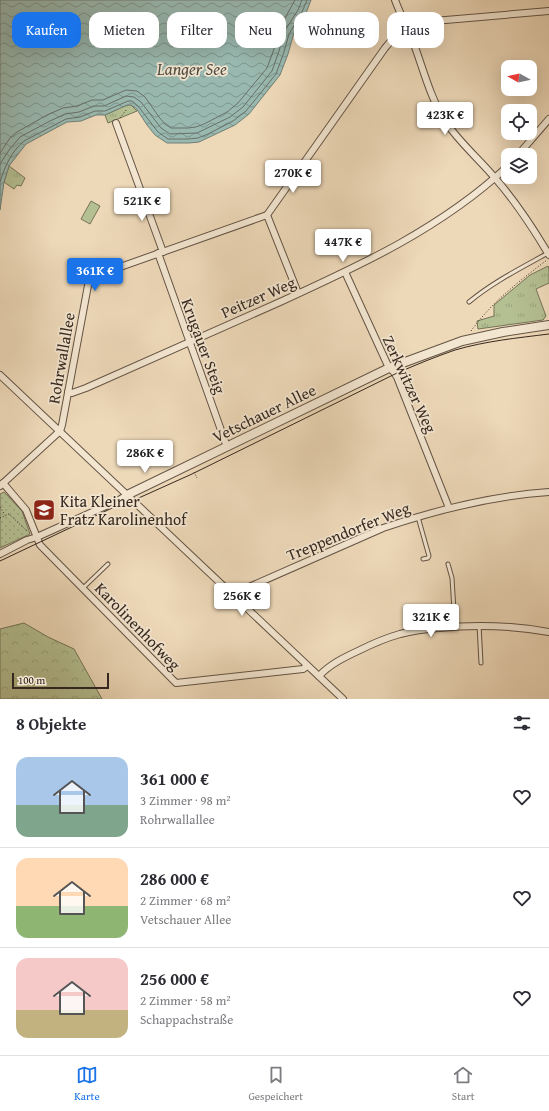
<!DOCTYPE html>
<html lang="de">
<meta charset="utf-8">
<style>
body{margin:0;font-family:"Gentium Book Plus",serif;background:#f7f7f7;color:#2b2b33;height:100vh;display:flex;flex-direction:column;font-size:15px;white-space:nowrap}
*{box-sizing:border-box;margin:0}
p{font-size:13px;color:#7c7c81}
.icon{flex:none;width:22px;height:22px;fill:none;stroke:currentColor;stroke-width:2;stroke-linecap:round;stroke-linejoin:round}
.map{position:relative;height:699px;overflow:hidden}
.details{display:flex;flex-direction:column;background:#fff;flex:1}
.details>*{flex:none}
.top-card{position:absolute;left:12px;top:12px;width:525px;height:36px;display:flex;gap:8px}
.needle{width:26px;rotate:278deg}
.fabs{position:absolute;left:501px;top:60px;display:grid;gap:8px}
.fabs a{display:grid;place-items:center;width:36px;height:36px;border-radius:8px;background:#fff;box-shadow:0 4px 16px #0002;font-size:20px}
.scale{position:absolute;left:12px;bottom:10px;width:97px;box-sizing:border-box;padding-left:4px;border:2px solid #36281f;border-top:0;font-size:11px;line-height:14px;white-space:nowrap;color:#36281f;-webkit-text-stroke:3px #f3e6d1;paint-order:stroke}
.price{position:absolute;translate:-50% -34px;padding:0 9px;border-radius:4px;background:#fff;color:#222;font-size:13px;line-height:26px;filter:drop-shadow(0 1px 2px #0008)}
.price::after{content:'';position:absolute;left:50%;top:24px;width:12px;height:9px;margin-left:-6px;background:inherit;clip-path:polygon(0 0,100% 0,50% 100%)}
.price.active{background:#1a73e8;color:#fff}
ul{padding:0;list-style:none}
li{display:flex;align-items:center;gap:12px;height:100px;padding:0 16px}
li+li{border-top:1px solid #e1e1e2}
li span{display:grid;place-items:center;flex:none;width:112px;height:80px;border-radius:12px;color:#555}
li>.icon{margin-inline-start:auto}
span .icon{width:48px;height:48px;fill:#fffc;stroke-width:1}
li b{font-size:17px}
h2{display:flex;justify-content:space-between;align-items:center;height:48px;padding:0 16px;font-size:17px}
.pill{padding:0 14px;border-radius:12px;background:#fff;box-shadow:0 4px 16px #0002;font-size:14px;line-height:36px}
.pill.active{background:#1a73e8;color:#fff}
.dock{display:flex;justify-content:space-around;align-items:center;height:56px;border-top:1px solid #e1e1e2;background:#fff;font-size:11px;color:#7c7c81}
.dock a{display:grid;justify-items:center;gap:2px}
.dock .active{color:#1a73e8}
.map>svg:first-child{display:block}
.grass{fill:url(#grass-tufts);stroke:#757458}
.forest{fill:url(#forest-crowns);stroke:#757458}
.park{fill:url(#park-dots);stroke:#757458}
.pitch{fill:#b4bf92;stroke:#757458}
.water{fill:url(#water-waves);stroke:#717f76}
.lines{fill:none;stroke-linecap:round;stroke-linejoin:round}
.shore{stroke:#687068;stroke-width:1}
.service-casing{stroke:#645445;stroke-width:5}
.minor-casing{stroke:#645445;stroke-width:8}
.tertiary-casing{stroke:#645445;stroke-width:10}
.path{stroke:#36281f;stroke-width:1;stroke-dasharray:1 2;stroke-linecap:butt}
.service{stroke:#f3e6d1;stroke-width:3}
.minor{stroke:#f3e6d1;stroke-width:6}
.tertiary{stroke:#f3e6d1;stroke-width:8}
.tram{stroke:#36281f;stroke-width:1}
.labels{text-anchor:middle;stroke-width:3.5;stroke-linejoin:round;paint-order:stroke}
.street-label{font-size:16px;fill:#36281f;stroke:#f3e6d1}
.poi-label{font-size:16px;fill:#36281f;stroke:#f3e6d1;text-anchor:start}
.water-label{font-size:17px;font-style:italic;fill:#4f4c43;stroke:#f3e6d1}
</style>
<div class="map">
<svg width="549" height="699" viewBox="0 0 549 699">
<defs>
<pattern id="grass-tufts" width="24" height="20" patternUnits="userSpaceOnUse"><rect width="24" height="20" fill="#b4bf92"/><path d="M3 7l-1-3M5 7V3M7 7l1-3M15 17l-1-3M17 17v-4M19 17l1-3" fill="none" stroke="#9ba47d"/></pattern>
<pattern id="forest-crowns" width="20" height="18" patternUnits="userSpaceOnUse"><rect width="20" height="18" fill="#b4bf92"/><path d="M2 6a3 3 0 1 1 6 0M12 15a3 3 0 1 1 6 0" fill="none" stroke="#9ba47d"/></pattern>
<pattern id="park-dots" width="8" height="8" patternUnits="userSpaceOnUse"><rect width="8" height="8" fill="#b4bf92"/><path d="M2 2h.1M6 6h.1" fill="none" stroke="#9ba47d" stroke-width="1.8" stroke-linecap="round"/></pattern>
<pattern id="water-waves" width="16" height="10" patternUnits="userSpaceOnUse"><rect width="16" height="10" fill="#99b9b0"/><path d="M0 5q4-4 8 0t8 0" fill="none" stroke="#7e968f"/></pattern>
</defs>
<rect width="100%" height="100%" fill="#edd8b8"/>
<filter id="stains"><feTurbulence type="fractalNoise" baseFrequency=".005" numOctaves="4"/><feColorMatrix values="0 0 0 0 .2 0 0 0 0 .09 0 0 0 0 .02 0 0 0 .5 -.17"/></filter>
<radialGradient id="worn" r=".72"><stop offset=".6" stop-color="#630" stop-opacity="0"/><stop offset="1" stop-color="#630" stop-opacity=".3"/></radialGradient>
<g class="grass">
<polygon points="127,105 131,105 137,111 108,123 105,115"/>
<polygon points="9,166 25,178 21,186 17,185 14,189 4,182"/>
<polygon points="548,266 549,269 549,283 536,289 546,316 543,320 478,329 477,321 494,316 494,305 530,275"/>
</g>
<polygon class="forest" points="24,623 48,637 74,649 102,699 0,699 0,629"/>
<polygon class="park" points="4,492 22,511 30,534 0,548 0,494"/>
<polygon class="pitch" points="91,201 100,206 90,224 81,219"/>
<polygon class="water" points="0,0 311,0 306,13 293,36 288,54 280,75 249,114 235,125 199,142 189,143 167,143 155,135 147,125 136,108 131,105 127,105 105,115 96,115 81,121 67,122 26,144 9,166 4,182 0,210"/>
<g class="lines">
<g class="shore">
<polyline points="0,153 10,138 17,132 47,115 63,108 77,106 92,100 103,100 126,90 137,91 145,97 159,117 165,124 171,128 188,128 196,127 204,124 227,112 238,103 267,68 274,49 279,29 295,0"/>
<polyline points="0,164 9,150 20,137 50,121 65,114 79,112 94,106 104,106 126,96 134,97 141,102 161,128 170,134 197,133 230,117 243,107 272,71 279,51 284,32 298,10 302,0"/>
<path d="M 0,182 C 5,166 11,152 24,141 L 66,119 L 80,117 L 95,111 L 105,111 L 128,101 L 132,101 L 138,106 L 158,132 L 168,139 L 188,139 L 198,138 L 208,134 L 233,121 L 246,111 L 276,74 L 284,52 L 289,34 L 302,12 L 307,0"/>
</g>
<g class="service-casing">
<g id="service">
<path d="M 469,302 C 493,282 521,268 548,253"/>
<polyline points="418,517 429,556 428,558 423,559"/>
<polyline points="448,564 452,578 455,627"/>
<polyline points="83,588 108,564"/>
<polyline points="479,625 481,663"/>
</g>
</g>
<g class="minor-casing">
<g id="minor">
<path d="M 395,0 C 401,16 409,31 415,47 C 424,72 431,99 445,121 C 459,142 479,159 495,178 C 516,202 533,228 549,255"/>
<polyline points="116,123 163,252"/>
<polyline points="518,155 549,119"/>
<polyline points="267,215 298,293"/>
<polyline points="158,253 227,447"/>
<polyline points="345,272 389,368 393,371 397,377 449,508"/>
<polyline points="0,375 343,699"/>
<path d="M 68,392 L 72,393 L 86,388 C 150,359 215,331 280,302 C 361,265 442,228 508,166"/>
<polyline points="3,483 26,510 40,545 176,683 303,669 307,666"/>
<path d="M 0,486 L 60,431 L 62,425 L 89,280 L 92,277 L 267,215 L 385,48 C 398,31 413,24 434,21 L 549,11"/>
<polyline points="0,554 27,540 37,537 119,500 127,495"/>
<path d="M 233,596 L 240,591 L 383,528 C 436,510 492,496 549,492"/>
<path d="M 319,676 C 330,664 345,657 360,650 C 372,644 386,638 400,634 C 412,631 426,629 439,628 C 478,624 510,625 549,632"/>
</g>
</g>
<g class="tertiary-casing">
<polyline id="tertiary" points="127,495 389,368 462,341 503,332 549,325"/>
</g>
<g class="path">
<polyline points="120,118 127,109"/>
<path d="M 471,331 C 492,302 518,282 547,260"/>
<polyline points="194,472 197,478"/>
<polyline points="0,507 5,515"/>
<polyline points="0,518 9,514 28,532"/>
</g>
<use href="#service" class="service"/>
<use href="#minor" class="minor"/>
<use href="#tertiary" class="tertiary"/>
<path class="tram" d="M 0,561 L 110,509 L 132,501 L 192,474 L 395,374 C 415,365 435,357 455,350 C 486,341 517,338 549,334"/>
</g>
<defs>
<g id="school-square" transform="scale(1.15)"><rect x="-9" y="-9" width="18" height="18" rx="4" fill="#8f2418" stroke="#f3e6d1"/><path d="M0-5L7-2L0 1L-7-2ZM-4 1L0 2.5L4 1V4Q0 6-4 4Z" fill="#fff"/></g>
</defs>
<g fill-rule="evenodd">
<use href="#school-square" x="44" y="510"/>
</g>
<g class="labels">
<g class="street-label">
<text transform="translate(258 297) rotate(-24)" y="6">Peitzer Weg</text>
<text transform="translate(204 346) rotate(70)" y="6">Krugauer Steig</text>
<text transform="translate(61 358) rotate(-80)" y="6">Rohrwallallee</text>
<text transform="translate(410 384) rotate(65)" y="6">Zerkwitzer Weg</text>
<text transform="translate(264 413) rotate(-26)" y="6">Vetschauer Allee</text>
<text transform="translate(348 531) rotate(-22)" y="6">Treppendorfer Weg</text>
<text transform="translate(138 626) rotate(46)" y="6">Karolinenhofweg</text>
</g>
<g class="poi-label">
<text x="60" y="507">Kita Kleiner<tspan x="60" dy="18">Fratz Karolinenhof</tspan></text>
</g>
<g class="water-label">
<text x="192" y="75">Langer See</text>
</g>
</g>
<rect width="100%" height="100%" filter="url(#stains)"/>
<rect width="100%" height="100%" fill="url(#worn)"/>
</svg>
<div class="fabs">
<a><svg class="needle" viewBox="-14 -14 28 28"><path d="M0-13l5 13h-10z" fill="#e53935"/><path d="M0 13l5-13h-10z" fill="#7c7c81"/></svg></a>
<a><svg class="icon" aria-label="locate" viewBox="0 0 24 24"><circle cx="12" cy="12" r="6"/><path d="M12 2v4M12 18v4M2 12h4M18 12h4"/></svg></a>
<a><svg class="icon" aria-label="layers" viewBox="0 0 24 24"><path d="M12 4l9 5-9 5-9-5zM3 14l9 5 9-5"/></svg></a>
</div>
<div class="scale">100 m</div>
<b class="price" style="left:445px;top:136px">423K €</b>
<b class="price" style="left:293px;top:194px">270K €</b>
<b class="price" style="left:142px;top:222px">521K €</b>
<b class="price" style="left:343px;top:263px">447K €</b>
<b class="price active" style="left:95px;top:292px">361K €</b>
<b class="price" style="left:145px;top:474px">286K €</b>
<b class="price" style="left:242px;top:617px">256K €</b>
<b class="price" style="left:431px;top:638px">321K €</b>
<div class="top-card">
<a class="pill active">Kaufen</a>
<a class="pill">Mieten</a>
<a class="pill">Filter</a>
<a class="pill">Neu</a>
<a class="pill">Wohnung</a>
<a class="pill">Haus</a>
</div>
</div>
<section class="details">
<h2>8 Objekte<svg class="icon" aria-label="filters" viewBox="0 0 24 24"><path d="M4 7h16M4 17h16"/><circle cx="9" cy="7" r="2"/><circle cx="15" cy="17" r="2"/></svg></h2>
<ul>
<li><span style="background:linear-gradient(#a9c7e8 60%,#7fa58c 0)"><svg class="icon" aria-label="home" viewBox="0 0 24 24"><path d="M3 11l9-7 9 7M6 9v11h12V9"/></svg></span><div><b>361 000 €</b><p>3 Zimmer · 98 m²</p><p>Rohrwallallee</p></div><svg class="icon" aria-label="heart" viewBox="0 0 24 24"><path d="M12 20l-8-8c-3-5 5-10 8-4 3-6 11-1 8 4z"/></svg></li>
<li><span style="background:linear-gradient(#ffd9b3 60%,#8fb573 0)"><svg class="icon" aria-label="home" viewBox="0 0 24 24"><path d="M3 11l9-7 9 7M6 9v11h12V9"/></svg></span><div><b>286 000 €</b><p>2 Zimmer · 68 m²</p><p>Vetschauer Allee</p></div><svg class="icon" aria-label="heart" viewBox="0 0 24 24"><path d="M12 20l-8-8c-3-5 5-10 8-4 3-6 11-1 8 4z"/></svg></li>
<li><span style="background:linear-gradient(#f6c9c9 65%,#c2b280 0)"><svg class="icon" aria-label="home" viewBox="0 0 24 24"><path d="M3 11l9-7 9 7M6 9v11h12V9"/></svg></span><div><b>256 000 €</b><p>2 Zimmer · 58 m²</p><p>Schappachstraße</p></div><svg class="icon" aria-label="heart" viewBox="0 0 24 24"><path d="M12 20l-8-8c-3-5 5-10 8-4 3-6 11-1 8 4z"/></svg></li>
</ul>
</section>
<nav class="dock">
<a class="active"><svg class="icon" aria-label="map" viewBox="0 0 24 24"><path d="M3 6l6-2 6 2 6-2v14l-6 2-6-2-6 2zM9 4v14M15 6v14"/></svg>Karte</a>
<a><svg class="icon" aria-label="saved" viewBox="0 0 24 24"><path d="M7 4h10v16l-5-4-5 4z"/></svg>Gespeichert</a>
<a><svg class="icon" aria-label="home" viewBox="0 0 24 24"><path d="M3 11l9-7 9 7M6 9v11h12V9"/></svg>Start</a>
</nav>
